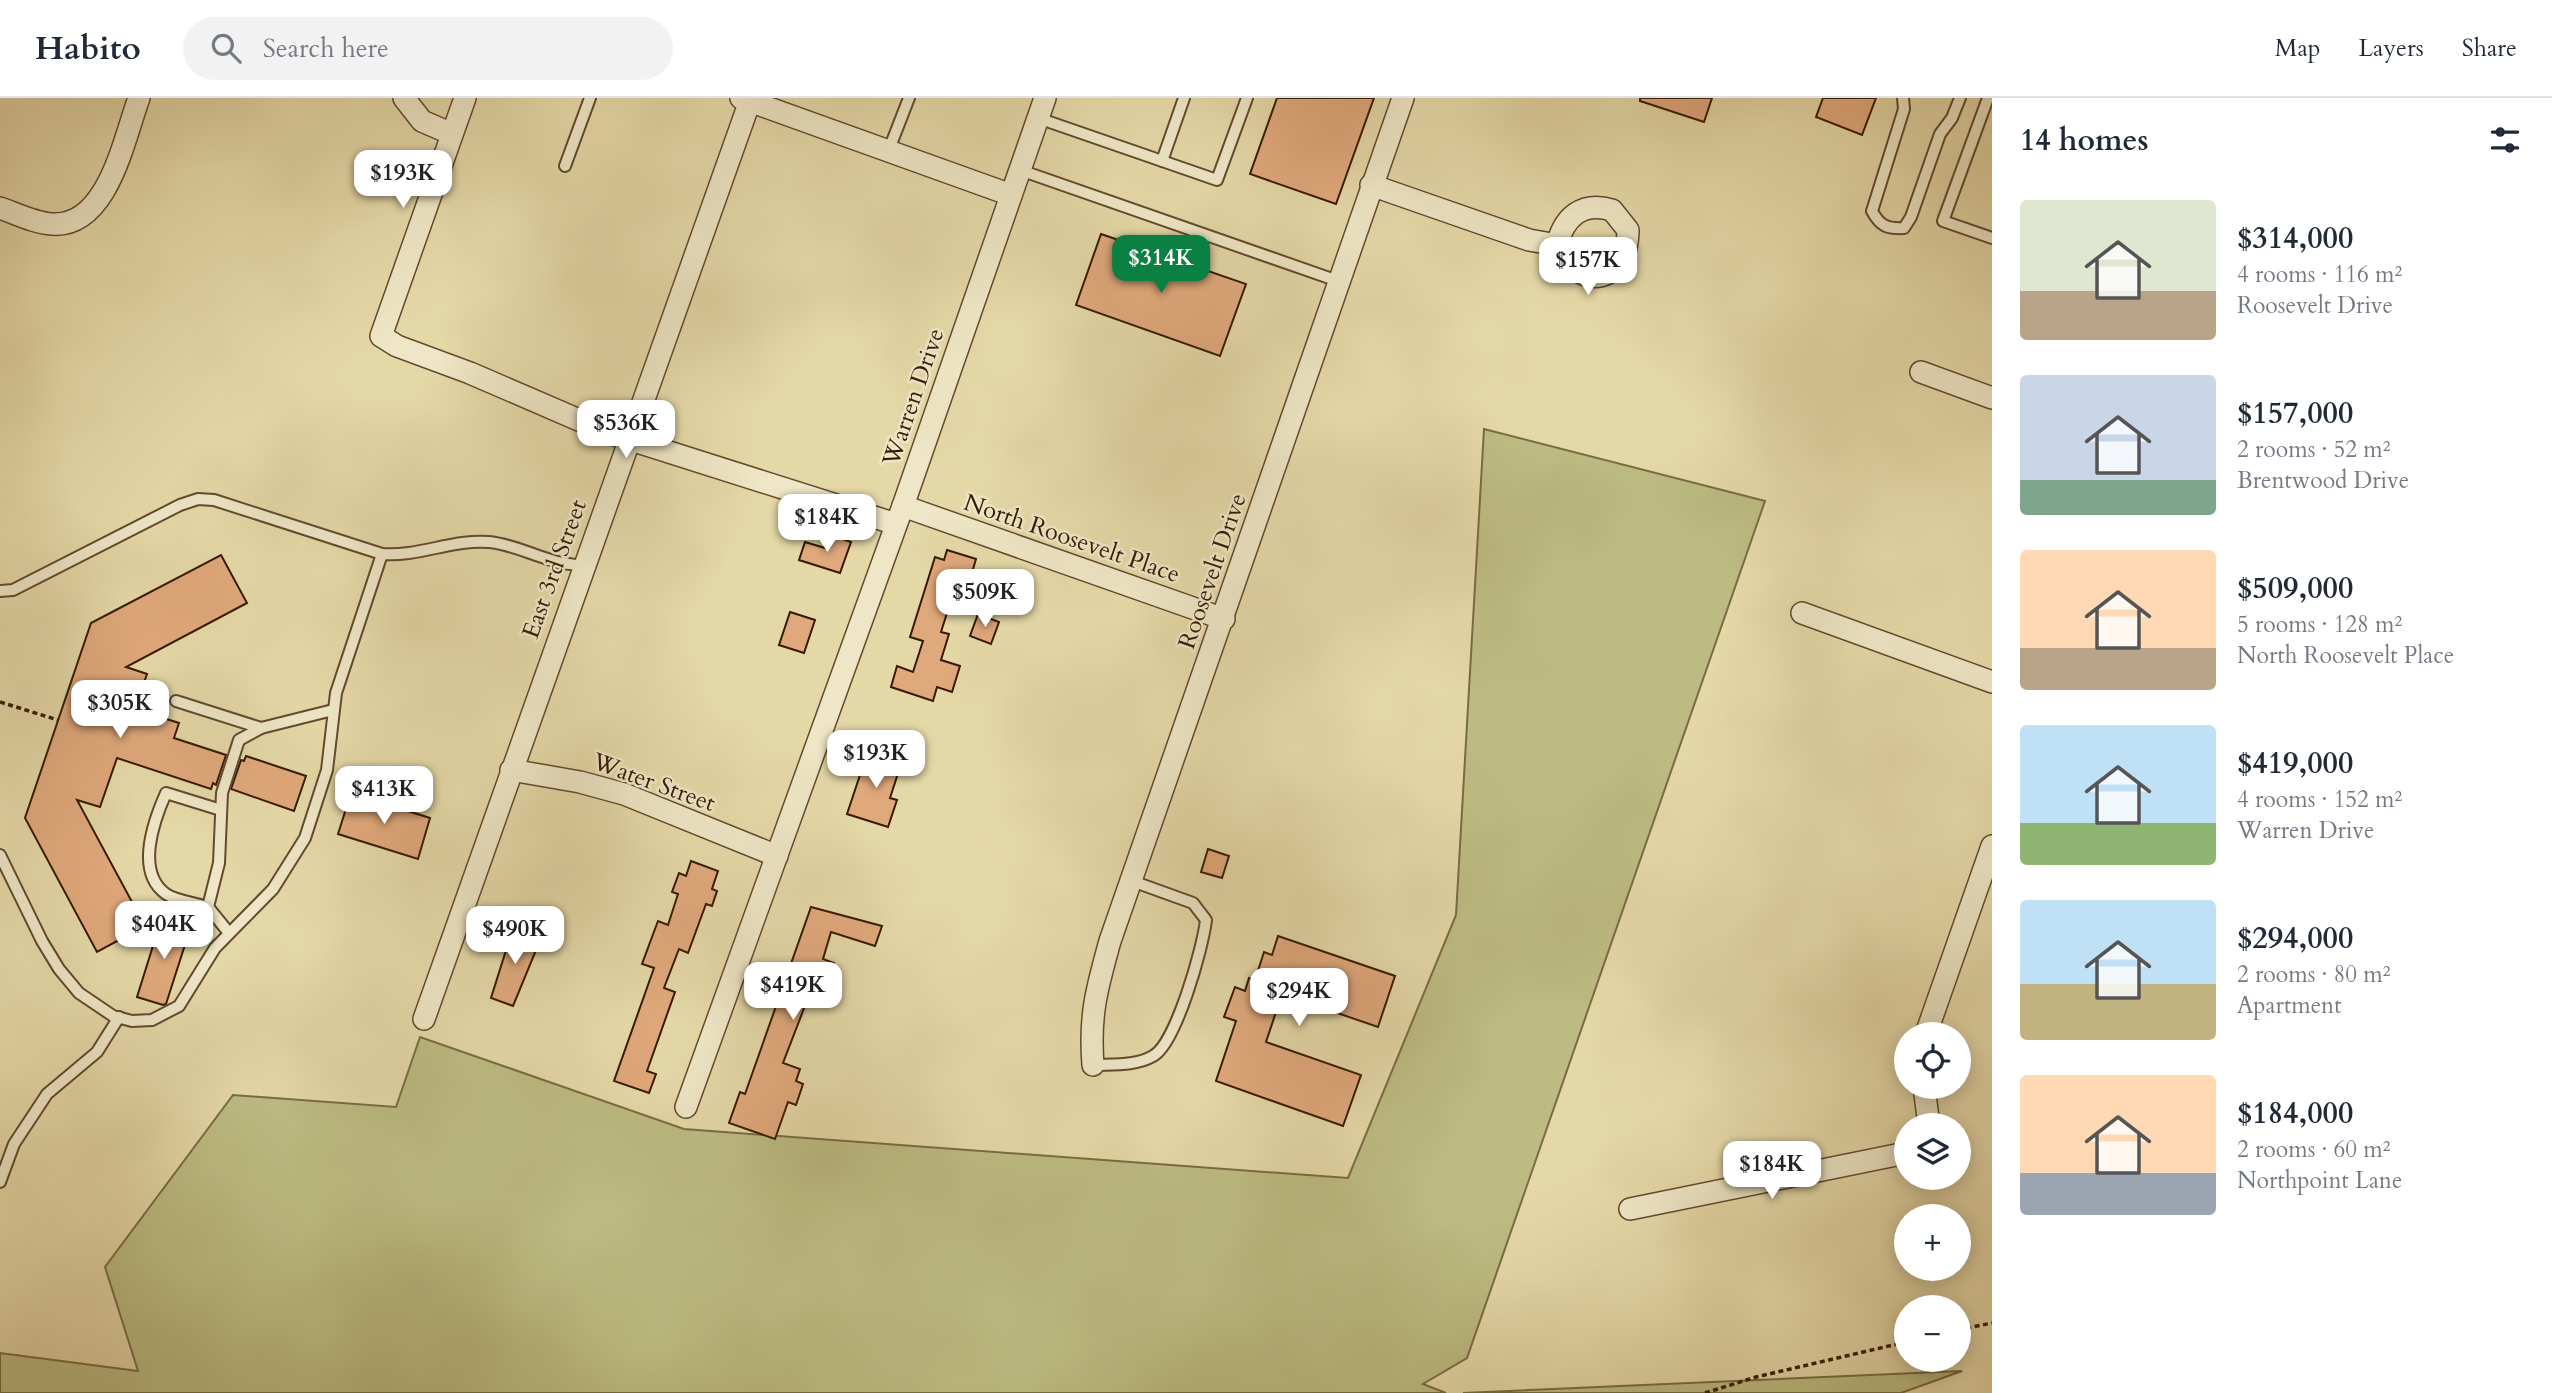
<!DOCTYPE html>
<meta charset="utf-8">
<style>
body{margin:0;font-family:Cardo,serif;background:#f2f2f3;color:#1f2937;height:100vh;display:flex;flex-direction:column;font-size:26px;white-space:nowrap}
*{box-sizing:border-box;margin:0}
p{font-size:23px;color:#747a83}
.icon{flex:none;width:38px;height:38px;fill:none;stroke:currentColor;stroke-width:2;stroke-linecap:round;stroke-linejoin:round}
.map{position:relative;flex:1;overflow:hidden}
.details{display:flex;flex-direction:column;background:#fff;width:560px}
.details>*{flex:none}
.fabs{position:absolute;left:1894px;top:924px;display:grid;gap:14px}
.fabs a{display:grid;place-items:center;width:77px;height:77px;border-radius:50%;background:#fff;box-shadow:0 4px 18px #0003;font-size:35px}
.price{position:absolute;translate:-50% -60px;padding:0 16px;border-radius:14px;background:#fff;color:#222;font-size:23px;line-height:46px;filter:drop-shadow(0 2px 4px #0008)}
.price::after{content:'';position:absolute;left:50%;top:42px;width:21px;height:16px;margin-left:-10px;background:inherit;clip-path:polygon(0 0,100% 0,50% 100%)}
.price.current{background:#0b8043;color:#fff}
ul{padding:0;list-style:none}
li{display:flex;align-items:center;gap:21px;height:175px;padding:0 28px}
li span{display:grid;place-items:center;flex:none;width:196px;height:140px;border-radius:7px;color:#555}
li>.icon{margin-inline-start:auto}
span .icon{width:84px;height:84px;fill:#fffc;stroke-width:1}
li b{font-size:30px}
h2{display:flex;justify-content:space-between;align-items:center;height:84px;padding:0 28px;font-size:30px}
header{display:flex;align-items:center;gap:42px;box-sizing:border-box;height:98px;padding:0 35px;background:#fff;border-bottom:2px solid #e0e1e3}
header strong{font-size:33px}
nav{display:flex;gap:38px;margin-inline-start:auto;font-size:24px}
.search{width:490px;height:63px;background:#f2f2f3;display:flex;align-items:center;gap:18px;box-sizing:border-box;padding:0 24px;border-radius:38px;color:#747a83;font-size:26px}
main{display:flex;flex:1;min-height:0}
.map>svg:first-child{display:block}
.green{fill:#bcbc82;stroke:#7a6b44;stroke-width:2}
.building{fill:#e0a97c;stroke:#371a05;stroke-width:2}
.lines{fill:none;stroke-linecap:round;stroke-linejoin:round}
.lane-casing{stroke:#624a2e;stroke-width:14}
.street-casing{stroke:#624a2e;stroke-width:24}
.path{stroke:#371a05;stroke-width:3.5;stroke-dasharray:5 3.5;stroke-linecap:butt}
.lane{stroke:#eee6c6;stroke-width:10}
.street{stroke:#eee6c6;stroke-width:21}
.labels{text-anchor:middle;stroke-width:5;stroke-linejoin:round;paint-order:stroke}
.street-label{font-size:24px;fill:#371a05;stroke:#eee6c6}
</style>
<header>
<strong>Habito</strong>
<div class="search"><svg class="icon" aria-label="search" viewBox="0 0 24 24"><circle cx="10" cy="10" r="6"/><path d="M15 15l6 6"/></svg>Search here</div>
<nav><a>Map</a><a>Layers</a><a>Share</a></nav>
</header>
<main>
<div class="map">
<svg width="1992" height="1295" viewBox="0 0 1992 1295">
<rect width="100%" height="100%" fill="#e5d8a7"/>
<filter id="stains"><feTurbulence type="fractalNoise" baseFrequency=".00286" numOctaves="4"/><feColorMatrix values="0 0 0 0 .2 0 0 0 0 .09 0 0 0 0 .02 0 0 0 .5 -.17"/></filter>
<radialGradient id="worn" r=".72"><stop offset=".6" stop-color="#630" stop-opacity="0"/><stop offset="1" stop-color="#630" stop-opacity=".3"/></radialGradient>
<g class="green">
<polygon points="1484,331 1765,403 1467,1260 1423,1286 1446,1295 0,1295 0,1255 138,1273 105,1169 233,997 396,1009 420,939 684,1031 1348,1080 1456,817"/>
<polygon points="1962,1273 1901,1295 1463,1295"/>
</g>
<g class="building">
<polygon points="1277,0 1374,0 1336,106 1250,76"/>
<polygon points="1640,0 1712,0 1704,24 1640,3"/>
<polygon points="1823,0 1876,0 1862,37 1816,19"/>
<polygon points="1101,136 1246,186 1220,258 1076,207"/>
<polygon points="829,436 851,444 840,475 799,462 805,444 825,450"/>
<polygon points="947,452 976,461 971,478 994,485 987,507 953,496 941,534 949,536 941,562 960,568 952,594 937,589 933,603 891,589 897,568 913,574 923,543 910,539 935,459 944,462"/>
<polygon points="221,457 247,505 126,569 147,576 135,611 179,625 174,640 226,657 216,687 213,685 211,691 117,660 100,709 77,702 145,828 97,854 25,720 91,525"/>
<polygon points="790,514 815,522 804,555 779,547"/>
<polygon points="978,516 999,524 991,546 970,538"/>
<polygon points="868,653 902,663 890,700 897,702 888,729 847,716"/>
<polygon points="246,658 306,678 294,713 231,691 241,662 244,663"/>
<polygon points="351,695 430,720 418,761 338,736"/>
<polygon points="1208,751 1229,758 1222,780 1201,774"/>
<polygon points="691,763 718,773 712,791 717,793 712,808 706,806 688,855 679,851 664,890 675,894 647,973 656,976 649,995 614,983 654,870 642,866 658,823 668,827 678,796 672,794 679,775 686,778"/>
<polygon points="811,809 882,828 875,848 831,834 823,861 834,865 826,891 813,887 783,965 800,971 796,983 803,986 796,1007 788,1004 775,1041 729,1025 740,994 745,996"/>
<polygon points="162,819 191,828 166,906 163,907 137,899"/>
<polygon points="513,830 541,840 513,908 491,900"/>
<polygon points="1278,838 1395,878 1378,929 1282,896 1266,944 1361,977 1343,1028 1216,983 1236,923 1224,919 1235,889 1245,893 1249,880 1255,882 1264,854 1272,857"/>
</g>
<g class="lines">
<g class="lane-casing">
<g id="lane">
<path d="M 1903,0 L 1904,11 L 1872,113 C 1880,128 1887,131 1904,130 L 1911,119 L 1940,36 L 1952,20 L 1960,0"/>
<polyline points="1988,0 1943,123 1992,140"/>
<polyline points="1038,20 1217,82 1247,0"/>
<polyline points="888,54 909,0"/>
<polyline points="1162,63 1184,0"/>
<polyline points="565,68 590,0"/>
<polyline points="1020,72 1338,183"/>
<path d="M 0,493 L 13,492 L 180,407 L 198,401 L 214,402 L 382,456 C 418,459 453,441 489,444 C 511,446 530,456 551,462 C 561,466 573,466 583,468"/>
<polyline points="176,603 261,630"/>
<path d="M 221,712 L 166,695 C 154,722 135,774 166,796 C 176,803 196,805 208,809 L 219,765 L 222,695 L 239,642 L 261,630 L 333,612"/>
<polyline points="0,757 42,843 59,871 79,895 113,918 132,923 152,922 179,908 215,850 273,791 305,740 327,672 336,595 382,456"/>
<polyline points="208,809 229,835"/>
<path d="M 1093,967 C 1113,966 1136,968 1153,958 C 1176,946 1203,849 1206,822 L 1193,805 L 1132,783"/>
<polyline points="0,1084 14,1046 47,996 97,954 119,919"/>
</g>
</g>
<g class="street-casing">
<g id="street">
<polyline points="404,0 422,23 452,36"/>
<polyline points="465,0 381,238 397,248 470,275 609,335 896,426"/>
<polyline points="741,0 1011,97"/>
<path d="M 1371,87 L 1529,142 L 1557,147 C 1580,197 1628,184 1628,132 L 1612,112 C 1582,103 1564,119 1557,147"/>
<path d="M 0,110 C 17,116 35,125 52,126 C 108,130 124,40 139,0"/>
<polyline points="1921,274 1992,300"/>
<polyline points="903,408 1224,521"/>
<polyline points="1802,515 1992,584"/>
<polyline points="511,672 580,684 624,696 777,758"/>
<polyline points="424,921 751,0"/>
<polyline points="1926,936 1992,748"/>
<path d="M 1093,967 C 1089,917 1097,890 1110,843 L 1403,0"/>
<polyline points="1924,989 1929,1027"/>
<polyline points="686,1009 903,408 1045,0"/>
<polyline points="1630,1111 1906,1055"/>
</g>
</g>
<g class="path">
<polyline points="0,604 58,622"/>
<polyline points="1958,1232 1992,1225"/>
<polyline points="1705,1295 1756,1279 1906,1244"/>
</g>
<use href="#lane" class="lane"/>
<use href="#street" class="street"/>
</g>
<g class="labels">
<g class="street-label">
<text transform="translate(913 299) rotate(-71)" y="8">Warren Drive</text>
<text transform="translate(1072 440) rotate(19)" y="8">North Roosevelt Place</text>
<text transform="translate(554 471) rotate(-70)" y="8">East 3rd Street</text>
<text transform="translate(1212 473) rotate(-71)" y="8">Roosevelt Drive</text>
<text transform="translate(654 684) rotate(20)" y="8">Water Street</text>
</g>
</g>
<rect width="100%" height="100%" filter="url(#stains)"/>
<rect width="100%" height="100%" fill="url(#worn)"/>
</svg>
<div class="fabs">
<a><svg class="icon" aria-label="locate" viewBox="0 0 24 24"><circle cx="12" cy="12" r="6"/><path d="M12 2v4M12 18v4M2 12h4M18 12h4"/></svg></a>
<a><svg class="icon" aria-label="layers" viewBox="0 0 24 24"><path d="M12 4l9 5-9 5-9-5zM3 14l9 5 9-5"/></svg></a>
<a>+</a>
<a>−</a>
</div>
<b class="price" style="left:403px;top:112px">$193K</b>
<b class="price current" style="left:1161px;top:197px">$314K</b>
<b class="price" style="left:1588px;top:199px">$157K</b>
<b class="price" style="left:626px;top:362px">$536K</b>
<b class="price" style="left:827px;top:456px">$184K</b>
<b class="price" style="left:985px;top:531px">$509K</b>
<b class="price" style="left:120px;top:642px">$305K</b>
<b class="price" style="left:876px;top:692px">$193K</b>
<b class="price" style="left:384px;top:728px">$413K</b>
<b class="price" style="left:164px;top:863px">$404K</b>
<b class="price" style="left:515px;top:868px">$490K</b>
<b class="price" style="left:793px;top:924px">$419K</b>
<b class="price" style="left:1299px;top:930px">$294K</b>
<b class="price" style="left:1772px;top:1103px">$184K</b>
</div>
<section class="details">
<h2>14 homes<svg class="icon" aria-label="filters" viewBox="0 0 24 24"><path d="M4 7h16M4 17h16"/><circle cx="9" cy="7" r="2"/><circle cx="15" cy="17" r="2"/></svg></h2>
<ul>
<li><span style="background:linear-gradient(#dfe7d0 65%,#b9a48a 0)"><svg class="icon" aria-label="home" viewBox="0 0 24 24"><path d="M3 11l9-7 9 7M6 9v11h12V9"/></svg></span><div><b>$314,000</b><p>4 rooms · 116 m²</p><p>Roosevelt Drive</p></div></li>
<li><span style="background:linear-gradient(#c9d6e8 75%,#7fa58c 0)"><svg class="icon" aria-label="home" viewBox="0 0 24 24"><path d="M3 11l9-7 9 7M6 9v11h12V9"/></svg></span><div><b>$157,000</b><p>2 rooms · 52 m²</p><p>Brentwood Drive</p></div></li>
<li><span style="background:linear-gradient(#ffd9b3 70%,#b9a48a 0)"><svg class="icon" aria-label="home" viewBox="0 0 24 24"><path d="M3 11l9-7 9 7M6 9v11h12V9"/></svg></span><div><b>$509,000</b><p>5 rooms · 128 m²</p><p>North Roosevelt Place</p></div></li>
<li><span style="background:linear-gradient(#bfe0f5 70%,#8fb573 0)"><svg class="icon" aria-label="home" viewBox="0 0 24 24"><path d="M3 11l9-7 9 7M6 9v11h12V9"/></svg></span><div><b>$419,000</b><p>4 rooms · 152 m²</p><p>Warren Drive</p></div></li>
<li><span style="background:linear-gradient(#bfe0f5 60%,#c2b280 0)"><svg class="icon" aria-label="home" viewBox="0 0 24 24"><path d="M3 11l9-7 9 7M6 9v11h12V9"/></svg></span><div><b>$294,000</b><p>2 rooms · 80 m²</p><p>Apartment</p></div></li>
<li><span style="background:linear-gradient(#ffd9b3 70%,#9aa5b1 0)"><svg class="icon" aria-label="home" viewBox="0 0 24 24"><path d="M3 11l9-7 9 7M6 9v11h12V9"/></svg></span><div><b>$184,000</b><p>2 rooms · 60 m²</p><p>Northpoint Lane</p></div></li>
</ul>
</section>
</main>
